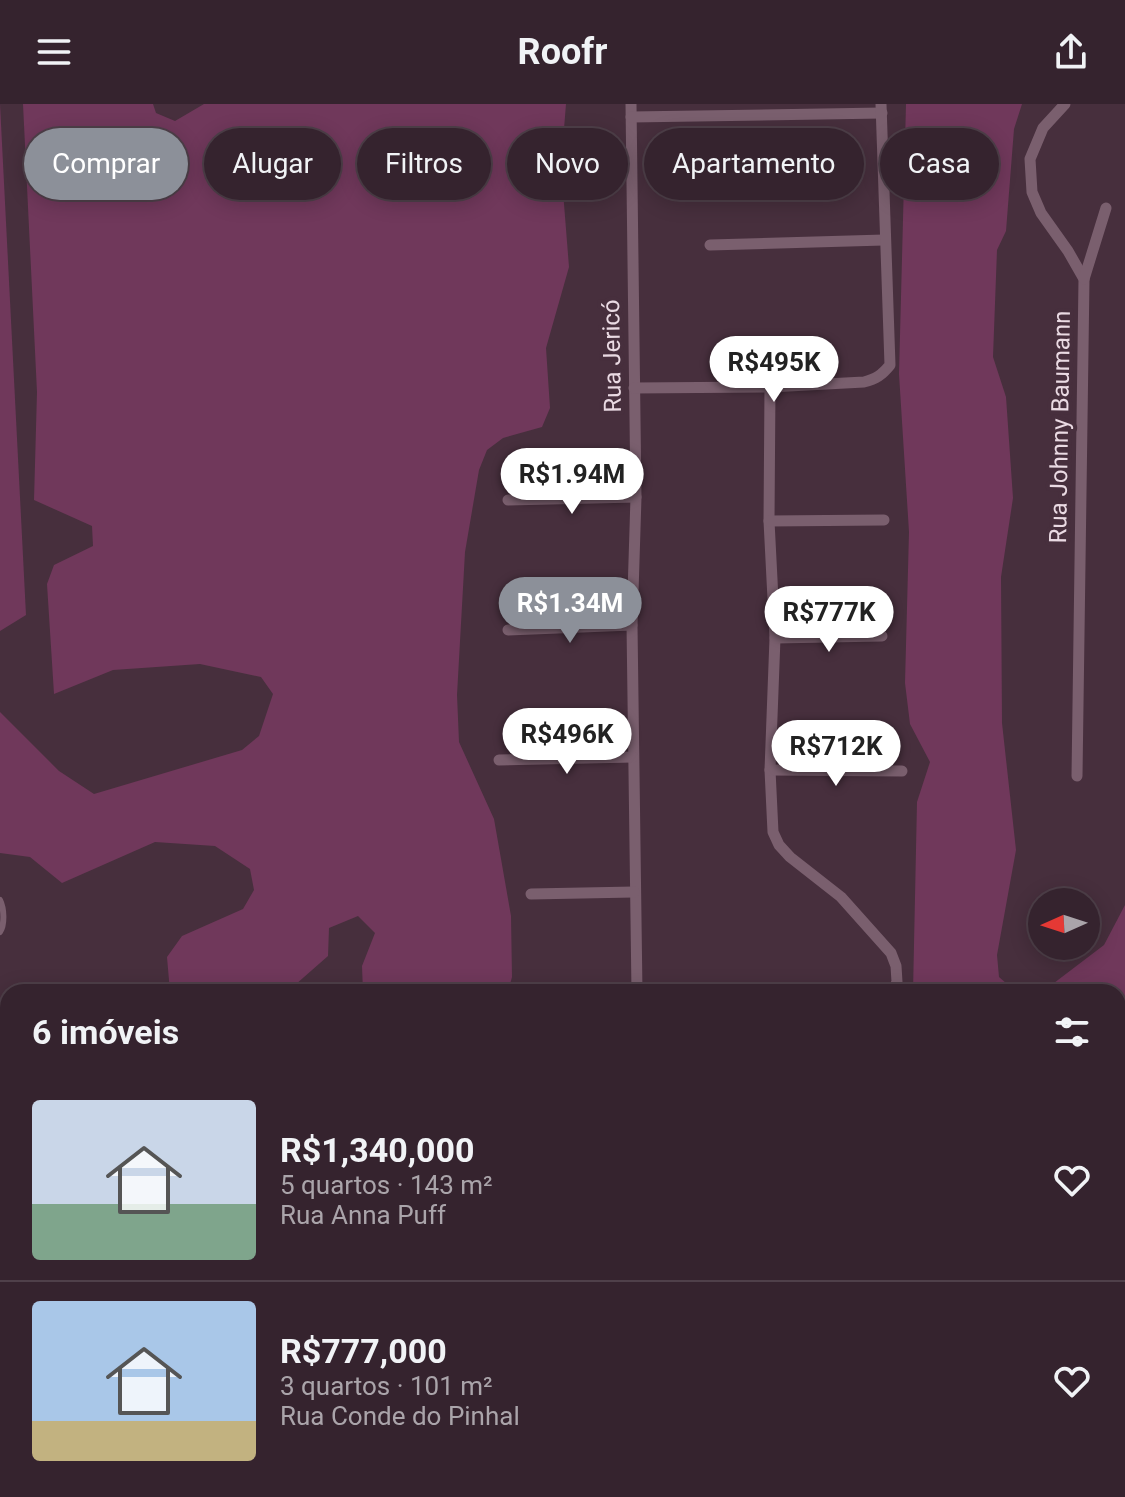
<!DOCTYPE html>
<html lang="pt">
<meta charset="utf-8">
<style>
body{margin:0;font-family:Roboto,sans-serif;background:#3d2b36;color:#f1f3f6;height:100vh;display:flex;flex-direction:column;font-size:30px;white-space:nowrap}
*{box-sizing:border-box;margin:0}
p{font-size:26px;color:#aaa4aa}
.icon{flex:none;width:44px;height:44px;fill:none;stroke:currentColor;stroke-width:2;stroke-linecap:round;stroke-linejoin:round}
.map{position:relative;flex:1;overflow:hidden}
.details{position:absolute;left:0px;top:880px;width:1126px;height:514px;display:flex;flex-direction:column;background:#35232e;border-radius:24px 24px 0 0;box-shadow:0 4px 20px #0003,0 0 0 2px #4f404a}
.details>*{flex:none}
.guide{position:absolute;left:24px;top:24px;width:1078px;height:72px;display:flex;gap:16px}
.needle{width:52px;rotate:267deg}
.tools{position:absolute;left:1028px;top:784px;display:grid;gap:16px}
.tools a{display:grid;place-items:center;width:72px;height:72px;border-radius:50%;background:#35232e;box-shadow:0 4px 20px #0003,0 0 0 2px #4f404a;font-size:40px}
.price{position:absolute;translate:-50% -68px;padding:0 18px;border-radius:28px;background:#fff;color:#222;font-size:26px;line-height:52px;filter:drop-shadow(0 2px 4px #0008)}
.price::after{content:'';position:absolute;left:50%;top:48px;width:24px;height:18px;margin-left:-12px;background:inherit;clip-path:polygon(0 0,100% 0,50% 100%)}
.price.on{background:#8c9099;color:#fff}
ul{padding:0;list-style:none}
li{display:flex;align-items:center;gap:24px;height:200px;padding:0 32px}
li+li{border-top:2px solid #4f404a}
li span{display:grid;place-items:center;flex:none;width:224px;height:160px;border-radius:8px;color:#555}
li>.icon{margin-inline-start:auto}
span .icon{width:96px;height:96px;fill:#fffc;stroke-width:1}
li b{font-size:34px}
h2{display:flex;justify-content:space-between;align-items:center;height:96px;padding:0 32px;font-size:34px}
.pill{padding:0 28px;border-radius:36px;background:#35232e;box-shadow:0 4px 20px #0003,0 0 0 2px #4f404a;font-size:28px;line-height:72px}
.pill.on{background:#8c9099;color:#fff}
header{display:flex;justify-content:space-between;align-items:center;height:104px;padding:0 32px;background:#35232e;font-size:36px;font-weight:700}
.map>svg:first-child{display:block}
.green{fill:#70385b}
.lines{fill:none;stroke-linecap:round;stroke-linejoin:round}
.lane{stroke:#7a5f6e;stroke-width:6}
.street{stroke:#7a5f6e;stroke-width:11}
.highway{stroke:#ce60a6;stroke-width:22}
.labels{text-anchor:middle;stroke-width:8;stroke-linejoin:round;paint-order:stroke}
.street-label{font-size:24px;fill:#eadae3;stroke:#472f3d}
</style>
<header><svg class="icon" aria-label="menu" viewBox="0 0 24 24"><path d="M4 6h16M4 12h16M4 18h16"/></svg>Roofr<svg class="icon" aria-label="share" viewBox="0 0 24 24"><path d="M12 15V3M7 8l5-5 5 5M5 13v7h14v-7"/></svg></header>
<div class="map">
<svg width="1125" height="1393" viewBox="0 0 1125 1393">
<rect width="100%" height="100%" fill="#472f3d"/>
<g class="green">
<polygon points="0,0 26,511 0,527"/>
<polygon points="23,0 153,0 156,9 175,17 204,0 566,0 561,62 569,163 546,244 550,304 542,323 503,334 487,346 479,366 465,448 457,591 459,638 494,715 511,812 512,873 508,888 363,888 362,862 375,829 358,812 329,824 328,852 287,888 170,888 167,853 182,832 243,805 254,786 250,765 215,742 155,738 62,779 30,753 0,749 0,608 59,667 94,690 242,646 259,632 273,590 261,573 200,560 113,566 54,590 47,480 54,461 93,442 92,422 34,396 37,288"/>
<polygon points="906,0 1022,0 1014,25 1006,127 997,146 993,253 1006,293 1013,394 1001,473 1002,619 1016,746 997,851 999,873 1014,886 1054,879 1104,841 1125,801 1125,1139 1118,1142 1118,888 913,888 917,698 930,658 910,620 905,579 909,428 899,270"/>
<polygon points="0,1051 8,1068 8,1165 0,1162"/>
<polygon points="0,1185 8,1190 8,1349 0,1347"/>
<polygon points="564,1386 706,1386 706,1393 573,1393"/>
</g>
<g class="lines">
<g class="lane">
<path d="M 0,796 C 4,804 5,820 0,828"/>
<polyline points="0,898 8,917"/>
</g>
<g class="street">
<polyline points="631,0 636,393 632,521 637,888"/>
<polyline points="1065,0 1043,24 1030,55 1032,88 1041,109 1068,147 1084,175 1077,672"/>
<polyline points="631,13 882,9"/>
<polyline points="710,141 884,136"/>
<polyline points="1084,175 1106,104"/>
<polyline points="770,283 769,417 775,534 770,666 773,728 779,741 790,753 841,793 891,849 896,862 897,878 892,888"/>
<path d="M 634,284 L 770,283 L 864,278 C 876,275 882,271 890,261 L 881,0"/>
<polyline points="508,396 636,393"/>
<polyline points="769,417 884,416"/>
<polyline points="508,526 632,521"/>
<polyline points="775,534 882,532"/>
<polyline points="499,656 633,653"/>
<polyline points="770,666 902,667"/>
<polyline points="531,790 634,788"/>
<polyline points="756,1393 756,1386"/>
<polyline points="883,1393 883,1386"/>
<polyline points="1017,1393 1017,1386"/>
</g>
<g class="highway">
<polyline points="0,966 8,985"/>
<polyline points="0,1019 8,1039"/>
<polyline points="0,1170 8,1174"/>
<polyline points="0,1358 8,1361"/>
<polyline points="49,1386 69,1393"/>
<polyline points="79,1386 99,1393"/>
<polyline points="238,1386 246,1393"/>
<polyline points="124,1393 124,1386"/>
</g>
</g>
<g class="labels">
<g class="street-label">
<text transform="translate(612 252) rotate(-91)" y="8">Rua Jericó</text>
<text transform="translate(1060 323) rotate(-89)" y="8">Rua Johnny Baumann</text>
</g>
</g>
</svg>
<div class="tools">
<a><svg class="needle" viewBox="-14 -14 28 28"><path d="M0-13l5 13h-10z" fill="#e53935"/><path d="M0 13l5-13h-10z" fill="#aaa4aa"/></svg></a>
</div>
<b class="price" style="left:774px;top:300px">R$495K</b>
<b class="price" style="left:572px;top:412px">R$1.94M</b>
<b class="price on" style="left:570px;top:541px">R$1.34M</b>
<b class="price" style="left:829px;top:550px">R$777K</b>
<b class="price" style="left:567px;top:672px">R$496K</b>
<b class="price" style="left:836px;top:684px">R$712K</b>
<div class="guide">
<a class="pill on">Comprar</a>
<a class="pill">Alugar</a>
<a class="pill">Filtros</a>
<a class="pill">Novo</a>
<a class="pill">Apartamento</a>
<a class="pill">Casa</a>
</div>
<section class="details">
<h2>6 imóveis<svg class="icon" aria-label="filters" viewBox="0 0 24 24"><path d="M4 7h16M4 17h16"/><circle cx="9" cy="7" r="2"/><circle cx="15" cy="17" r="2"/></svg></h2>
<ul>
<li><span style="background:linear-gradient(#c9d6e8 65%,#7fa58c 0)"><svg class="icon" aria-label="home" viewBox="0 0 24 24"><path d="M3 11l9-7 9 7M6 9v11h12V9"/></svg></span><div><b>R$1,340,000</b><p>5 quartos · 143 m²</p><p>Rua Anna Puff</p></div><svg class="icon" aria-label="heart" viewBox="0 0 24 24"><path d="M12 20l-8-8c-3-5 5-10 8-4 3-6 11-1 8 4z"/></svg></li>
<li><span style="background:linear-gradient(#a9c7e8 75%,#c2b280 0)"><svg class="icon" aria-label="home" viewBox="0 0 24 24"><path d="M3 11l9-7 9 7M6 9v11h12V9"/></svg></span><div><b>R$777,000</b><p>3 quartos · 101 m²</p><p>Rua Conde do Pinhal</p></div><svg class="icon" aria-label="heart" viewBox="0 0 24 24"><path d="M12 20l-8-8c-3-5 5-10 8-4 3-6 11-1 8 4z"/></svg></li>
</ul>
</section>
</div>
